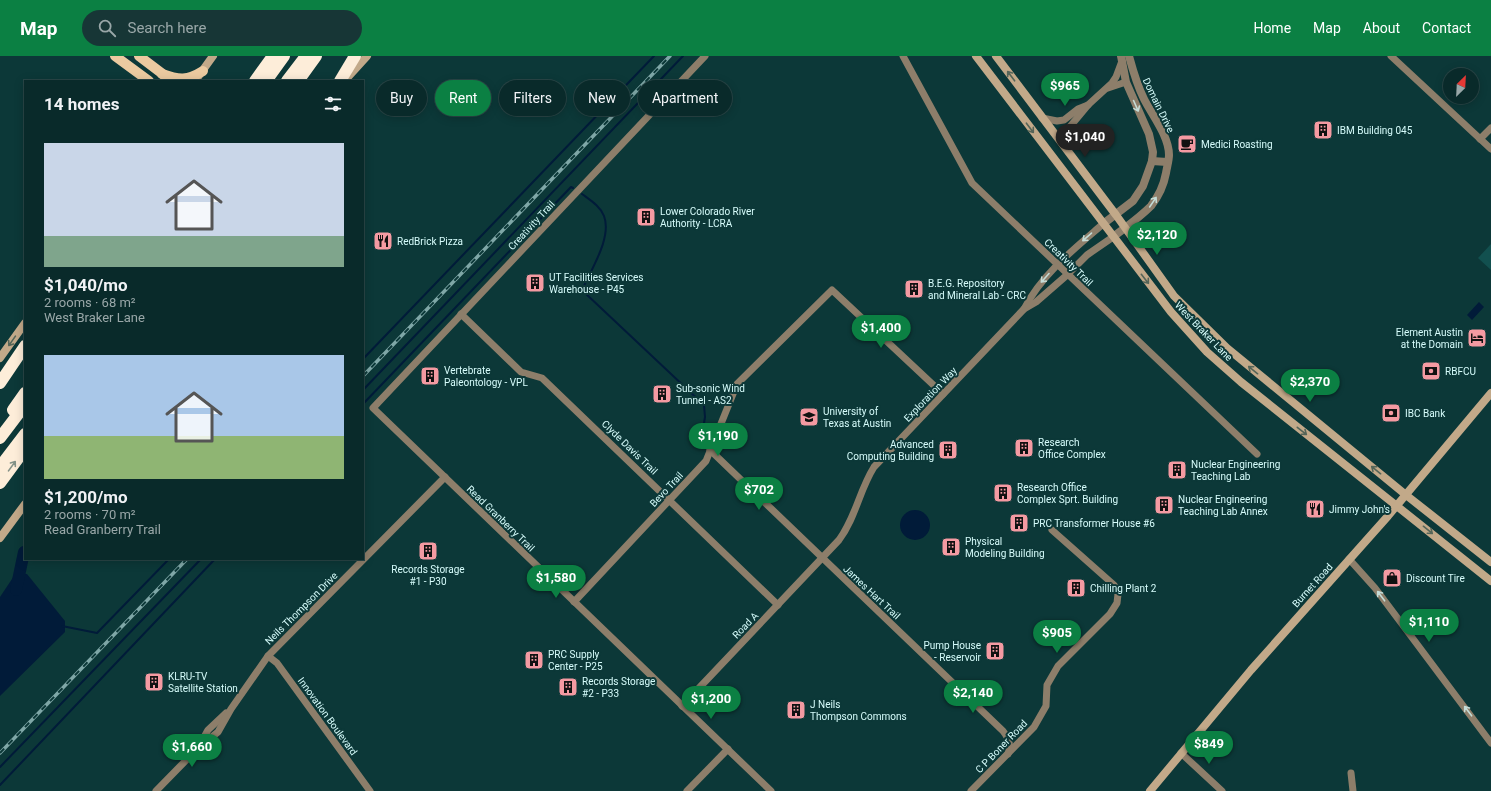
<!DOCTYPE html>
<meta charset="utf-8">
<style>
body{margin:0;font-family:Roboto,sans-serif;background:#173636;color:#f1f3f6;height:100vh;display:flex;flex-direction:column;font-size:15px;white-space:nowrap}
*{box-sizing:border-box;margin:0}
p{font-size:13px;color:#99a7a8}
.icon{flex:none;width:22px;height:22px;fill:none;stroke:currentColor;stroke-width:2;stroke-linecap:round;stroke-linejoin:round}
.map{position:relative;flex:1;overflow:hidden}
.sheet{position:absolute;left:24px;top:24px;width:340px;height:480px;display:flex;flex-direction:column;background:#092a2a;border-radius:0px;box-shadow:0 2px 10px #0003,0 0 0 1px #294647}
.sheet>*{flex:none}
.hud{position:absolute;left:376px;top:24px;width:380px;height:36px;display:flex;gap:8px}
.needle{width:26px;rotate:24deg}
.fabs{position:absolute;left:1443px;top:12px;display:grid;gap:8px}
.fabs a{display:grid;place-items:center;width:36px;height:36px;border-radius:50%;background:#092a2a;box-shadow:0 2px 10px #0003,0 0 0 1px #294647;font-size:20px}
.price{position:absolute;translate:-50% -34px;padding:0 9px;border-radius:14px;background:#0b8043;color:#fff;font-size:13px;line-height:26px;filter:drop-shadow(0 1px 2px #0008)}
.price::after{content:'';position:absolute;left:50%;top:24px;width:12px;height:9px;margin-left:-6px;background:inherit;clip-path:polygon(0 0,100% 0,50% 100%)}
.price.current{background:#222;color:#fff}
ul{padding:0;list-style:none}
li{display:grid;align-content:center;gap:8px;height:212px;padding:0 20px}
li span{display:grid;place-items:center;height:124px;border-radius:0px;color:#555}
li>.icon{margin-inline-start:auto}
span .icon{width:72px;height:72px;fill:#fffc;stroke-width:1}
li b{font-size:17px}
h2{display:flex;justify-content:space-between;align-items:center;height:48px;padding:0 20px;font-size:17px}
.chip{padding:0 14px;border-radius:18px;background:#092a2a;box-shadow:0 2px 10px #0003,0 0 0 1px #294647;font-size:14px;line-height:36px}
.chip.current{background:#0b8043;color:#fff}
header{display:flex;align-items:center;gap:24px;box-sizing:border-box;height:56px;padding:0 20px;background:#0b8043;color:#fff}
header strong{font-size:19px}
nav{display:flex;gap:22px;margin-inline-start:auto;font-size:14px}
.search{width:280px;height:36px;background:#173636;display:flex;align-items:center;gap:10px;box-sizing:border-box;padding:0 14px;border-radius:22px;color:#99a7a8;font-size:15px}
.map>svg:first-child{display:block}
.green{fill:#12504f}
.water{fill:#011b39}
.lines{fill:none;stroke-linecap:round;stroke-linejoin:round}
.stream{stroke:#011b39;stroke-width:2}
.river{stroke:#011b39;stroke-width:12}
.minor{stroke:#8d7e6a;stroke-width:7}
.tertiary{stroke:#8d7e6a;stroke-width:8}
.secondary{stroke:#c2a989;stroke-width:8}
.primary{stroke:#ebcaa0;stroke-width:10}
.motorway{stroke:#fdedd9;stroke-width:12}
.rail-casing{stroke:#7fa7a7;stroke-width:3.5}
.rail{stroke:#0c3838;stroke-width:2;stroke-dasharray:6;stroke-linecap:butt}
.oneway{stroke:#556558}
.oneway2{stroke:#c4dcd7}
.oneway3{stroke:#849288}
.labels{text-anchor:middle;stroke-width:4;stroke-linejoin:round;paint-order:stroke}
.street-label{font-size:10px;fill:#d6fcfb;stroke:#0c3838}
.poi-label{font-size:10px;fill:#d6fcfb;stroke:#0c3838;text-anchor:start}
</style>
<header>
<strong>Map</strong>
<div class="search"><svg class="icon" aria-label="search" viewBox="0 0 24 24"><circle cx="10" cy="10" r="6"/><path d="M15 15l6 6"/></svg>Search here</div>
<nav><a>Home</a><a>Map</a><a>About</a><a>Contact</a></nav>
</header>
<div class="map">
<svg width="1491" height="735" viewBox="0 0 1491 735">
<rect width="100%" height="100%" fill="#0c3838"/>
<polygon class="green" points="1491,188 1491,214 1478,202"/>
<g class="water">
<polygon points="1479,246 1484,251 1472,264 1467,259"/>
<circle cx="915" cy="469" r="15"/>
<polygon points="16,517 27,518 65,565 65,576 0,640 0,541"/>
</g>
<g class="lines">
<g class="stream">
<path d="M 582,138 C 590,144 600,150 604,160 C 612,181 592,212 584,230 L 585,237 L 704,349 L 705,361 L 703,373"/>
<polyline points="363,303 654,0"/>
<polyline points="363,334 683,0"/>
<polyline points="363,348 571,131 573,132"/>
<polyline points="62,570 97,577 169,503"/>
<polyline points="0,711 201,503"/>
<polyline points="0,729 215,503"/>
</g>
<polyline class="river" points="16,534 24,496"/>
<g class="minor">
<polyline points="705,0 373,352 771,735"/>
<polyline points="903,0 972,127 1257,398"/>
<polyline points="1391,0 1491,93"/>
<polyline points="1108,32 1126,26"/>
<polyline points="1042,62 1057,65 1064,64 1078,53 1088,49"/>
<polyline points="1480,83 1491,72"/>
<polyline points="1063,89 1068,73 1088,49 1112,27 1116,21 1122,5"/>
<path d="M 1024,253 C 1042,218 1074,193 1103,168"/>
<polyline points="461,258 521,316 542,322 778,549"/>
<path d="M 710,394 L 1003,675 C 1009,683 1011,687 1008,698"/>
<polyline points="1349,503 1375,532 1491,687"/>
<polyline points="574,546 706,405 737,328 832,234 943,338"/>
<polyline points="268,600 277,607 370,735"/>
<path d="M 682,650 L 839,484 C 856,461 859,435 874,411 L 1024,253 L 1036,246 L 1067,219 L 1087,199 L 1113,181"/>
<polyline points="199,690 208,674 226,657"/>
<polyline points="1181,697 1222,735"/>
<polyline points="1351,717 1353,735"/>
<polyline points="156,735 197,693 218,676 231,653 268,600 445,421"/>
<polyline points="687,735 728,693"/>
<polyline points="971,735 1034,671 1046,650 1047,629 1058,610 1110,558 1117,547 1118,538 1114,529 1052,474"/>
</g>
<g class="tertiary">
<polyline points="1152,105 1167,106"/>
<polyline points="1103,168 1133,145 1143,130 1152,105 1153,96 1149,78 1126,26 1121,0"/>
<path d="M 1113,181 C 1126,171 1139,162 1151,150 C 1158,141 1164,128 1166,117 C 1167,111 1169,104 1169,99 C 1169,80 1152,59 1144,43 C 1137,29 1133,15 1129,0"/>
</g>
<g class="secondary">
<polyline points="976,0 1171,256 1207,296 1241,326 1491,525"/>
<polyline points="996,0 1116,159 1174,240 1227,292 1406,439 1491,506"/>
<polyline points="347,22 367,0"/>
<polyline points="195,25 213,0"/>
<polyline points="0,302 25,267"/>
<polyline points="0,482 25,448"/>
<polyline points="1150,735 1251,614 1388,460 1491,337"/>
</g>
<g class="primary">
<polyline points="115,0 149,25"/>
<polyline points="139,0 168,22"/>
<path d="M 162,18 C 179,24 187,25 203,15"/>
</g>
<g class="motorway">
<polyline points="255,25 273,0"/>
<polyline points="266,25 284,0"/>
<polyline points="287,25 306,0"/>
<polyline points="298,25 316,0"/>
<polyline points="340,25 355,0"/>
<polyline points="0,327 25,290"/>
<polyline points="13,354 25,337"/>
<polyline points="0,382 25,349"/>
<polyline points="0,411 25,378"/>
<polyline points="0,427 25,393"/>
</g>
<g class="rail-casing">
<g id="rail">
<polyline points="363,320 670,0"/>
<polyline points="0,697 187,503"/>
</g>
</g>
<use href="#rail" class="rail"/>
</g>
<defs><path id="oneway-shaft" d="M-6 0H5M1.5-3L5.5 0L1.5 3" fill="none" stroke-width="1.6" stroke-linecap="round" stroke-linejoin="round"/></defs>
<g class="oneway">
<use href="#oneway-shaft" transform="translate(1011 20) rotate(-127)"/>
<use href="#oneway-shaft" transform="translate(1030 72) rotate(53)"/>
<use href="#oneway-shaft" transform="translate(1145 223) rotate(52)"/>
<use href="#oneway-shaft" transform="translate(12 285) rotate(125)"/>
<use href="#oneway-shaft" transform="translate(1253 314) rotate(-141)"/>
<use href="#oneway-shaft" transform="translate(1302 375) rotate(38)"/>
<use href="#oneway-shaft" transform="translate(1376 414) rotate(-141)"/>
<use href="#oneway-shaft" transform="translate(1428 474) rotate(39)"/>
</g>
<g class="oneway2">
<use href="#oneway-shaft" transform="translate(1136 50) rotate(66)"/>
<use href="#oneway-shaft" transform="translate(1153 146) rotate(-56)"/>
<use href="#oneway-shaft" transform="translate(1087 181) rotate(139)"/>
<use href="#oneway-shaft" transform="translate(1045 222) rotate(132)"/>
<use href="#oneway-shaft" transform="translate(1381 540) rotate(-127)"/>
<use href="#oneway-shaft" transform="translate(1468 655) rotate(-127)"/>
</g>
<use class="oneway3" href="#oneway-shaft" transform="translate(12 410) rotate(-54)"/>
<defs>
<g id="building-square" transform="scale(1)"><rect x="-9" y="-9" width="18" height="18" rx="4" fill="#f49aa2" stroke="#0c3838"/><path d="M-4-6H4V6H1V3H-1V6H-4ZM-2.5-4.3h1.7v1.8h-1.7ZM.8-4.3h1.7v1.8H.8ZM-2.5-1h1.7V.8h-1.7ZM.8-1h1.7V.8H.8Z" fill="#111"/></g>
<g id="cafe-square" transform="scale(1)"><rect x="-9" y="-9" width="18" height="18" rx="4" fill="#f49aa2" stroke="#0c3838"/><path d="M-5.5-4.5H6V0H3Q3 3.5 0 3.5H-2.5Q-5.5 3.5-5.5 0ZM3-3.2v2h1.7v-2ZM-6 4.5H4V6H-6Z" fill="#111"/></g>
<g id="restaurant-square" transform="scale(1)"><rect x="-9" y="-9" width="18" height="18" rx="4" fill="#f49aa2" stroke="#0c3838"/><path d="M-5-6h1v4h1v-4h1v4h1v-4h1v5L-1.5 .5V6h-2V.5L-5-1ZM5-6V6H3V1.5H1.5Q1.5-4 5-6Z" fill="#111"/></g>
<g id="hotel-square" transform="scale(1)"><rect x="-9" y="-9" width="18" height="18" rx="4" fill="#f49aa2" stroke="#0c3838"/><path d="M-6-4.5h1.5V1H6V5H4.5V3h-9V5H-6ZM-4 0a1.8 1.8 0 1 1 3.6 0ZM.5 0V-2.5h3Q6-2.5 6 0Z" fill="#111"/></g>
<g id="bank-square" transform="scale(1)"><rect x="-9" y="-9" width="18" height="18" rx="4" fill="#f49aa2" stroke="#0c3838"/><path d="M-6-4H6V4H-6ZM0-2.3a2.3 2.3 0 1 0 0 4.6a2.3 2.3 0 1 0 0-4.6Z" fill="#111"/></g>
<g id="university-square" transform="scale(1)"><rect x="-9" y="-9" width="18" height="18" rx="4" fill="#f49aa2" stroke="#0c3838"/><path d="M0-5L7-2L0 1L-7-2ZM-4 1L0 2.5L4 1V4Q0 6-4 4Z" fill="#111"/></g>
<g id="shop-square" transform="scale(1)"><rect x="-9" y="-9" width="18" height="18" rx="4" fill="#f49aa2" stroke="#0c3838"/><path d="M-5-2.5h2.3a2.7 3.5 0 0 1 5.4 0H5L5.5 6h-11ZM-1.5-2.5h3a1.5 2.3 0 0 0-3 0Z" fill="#111"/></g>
</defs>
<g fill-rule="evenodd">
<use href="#building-square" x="1323" y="74"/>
<use href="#cafe-square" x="1187" y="88"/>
<use href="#building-square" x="646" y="161"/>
<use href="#restaurant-square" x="383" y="185"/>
<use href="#building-square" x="535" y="227"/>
<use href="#building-square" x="914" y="233"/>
<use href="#hotel-square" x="1477" y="282"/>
<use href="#bank-square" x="1431" y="315"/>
<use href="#building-square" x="430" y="320"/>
<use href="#building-square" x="662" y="338"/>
<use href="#bank-square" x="1391" y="357"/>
<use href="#university-square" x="809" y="361"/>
<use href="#building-square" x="1024" y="392"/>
<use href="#building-square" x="948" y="394"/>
<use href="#building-square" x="1177" y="414"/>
<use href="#building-square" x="1003" y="437"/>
<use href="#building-square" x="1164" y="449"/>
<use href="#restaurant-square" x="1315" y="453"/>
<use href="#building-square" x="1019" y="467"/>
<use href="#building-square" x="951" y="491"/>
<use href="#building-square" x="428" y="495"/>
<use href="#shop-square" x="1392" y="522"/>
<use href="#building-square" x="1076" y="532"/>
<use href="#building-square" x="995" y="595"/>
<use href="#building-square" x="534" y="604"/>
<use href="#building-square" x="154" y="626"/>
<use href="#building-square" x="568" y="631"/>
<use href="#building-square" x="796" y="654"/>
</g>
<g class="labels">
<g class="street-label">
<text transform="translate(1159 49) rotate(64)" y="4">Domain Drive</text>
<text transform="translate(531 169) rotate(-47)" y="4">Creativity Trail</text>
<text transform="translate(1069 206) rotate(44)" y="4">Creativity Trail</text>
<text transform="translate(1204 275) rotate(46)" y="4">West Braker Lane</text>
<text transform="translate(930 338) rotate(-46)" y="4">Exploration Way</text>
<text transform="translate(630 391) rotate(44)" y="4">Clyde Davis Trail</text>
<text transform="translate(666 433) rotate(-47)" y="4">Bevo Trail</text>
<text transform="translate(501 462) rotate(44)" y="4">Read Granberry Trail</text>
<text transform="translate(1312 529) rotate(-48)" y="4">Burnet Road</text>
<text transform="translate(872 536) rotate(43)" y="4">James Hart Trail</text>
<text transform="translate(301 552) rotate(-45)" y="4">Neils Thompson Drive</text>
<text transform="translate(745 569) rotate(-46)" y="4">Road A</text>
<text transform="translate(328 660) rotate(54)" y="4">Innovation Boulevard</text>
<text transform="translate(1001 690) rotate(-46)" y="4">C P Boner Road</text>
</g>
<g class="poi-label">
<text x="1337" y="78">IBM Building 045</text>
<text x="1201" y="92">Medici Roasting</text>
<text x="660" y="159">Lower Colorado River<tspan x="660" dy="12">Authority - LCRA</tspan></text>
<text x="397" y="189">RedBrick Pizza</text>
<text x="549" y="225">UT Facilities Services<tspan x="549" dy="12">Warehouse - P45</tspan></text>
<text x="928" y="231">B.E.G. Repository<tspan x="928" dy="12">and Mineral Lab - CRC</tspan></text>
<text x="1463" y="280" text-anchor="end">Element Austin<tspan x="1463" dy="12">at the Domain</tspan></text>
<text x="444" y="318">Vertebrate<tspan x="444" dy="12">Paleontology - VPL</tspan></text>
<text x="1445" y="319">RBFCU</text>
<text x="676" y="336">Sub-sonic Wind<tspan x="676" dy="12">Tunnel - AS2</tspan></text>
<text x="823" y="359">University of<tspan x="823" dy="12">Texas at Austin</tspan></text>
<text x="1405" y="361">IBC Bank</text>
<text x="1038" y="390">Research<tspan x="1038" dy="12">Office Complex</tspan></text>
<text x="934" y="392" text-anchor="end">Advanced<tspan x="934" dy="12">Computing Building</tspan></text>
<text x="1191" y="412">Nuclear Engineering<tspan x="1191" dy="12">Teaching Lab</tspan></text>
<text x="1017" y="435">Research Office<tspan x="1017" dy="12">Complex Sprt. Building</tspan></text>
<text x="1178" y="447">Nuclear Engineering<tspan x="1178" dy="12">Teaching Lab Annex</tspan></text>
<text x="1329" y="457">Jimmy John's</text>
<text x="1033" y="471">PRC Transformer House #6</text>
<text x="965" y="489">Physical<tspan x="965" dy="12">Modeling Building</tspan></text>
<text x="428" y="517" text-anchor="middle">Records Storage<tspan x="428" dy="12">#1 - P30</tspan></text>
<text x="1406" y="526">Discount Tire</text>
<text x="1090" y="536">Chilling Plant 2</text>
<text x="981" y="593" text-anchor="end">Pump House<tspan x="981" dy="12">- Reservoir</tspan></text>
<text x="548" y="602">PRC Supply<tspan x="548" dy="12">Center - P25</tspan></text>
<text x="168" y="624">KLRU-TV<tspan x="168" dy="12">Satellite Station</tspan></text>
<text x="582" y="629">Records Storage<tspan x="582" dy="12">#2 - P33</tspan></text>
<text x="810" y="652">J Neils<tspan x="810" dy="12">Thompson Commons</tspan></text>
</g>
</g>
</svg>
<div class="fabs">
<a><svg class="needle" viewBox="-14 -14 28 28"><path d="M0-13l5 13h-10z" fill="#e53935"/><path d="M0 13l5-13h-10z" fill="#99a7a8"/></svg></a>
</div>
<b class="price" style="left:1065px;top:51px">$965</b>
<b class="price current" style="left:1085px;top:102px">$1,040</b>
<b class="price" style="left:1157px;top:200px">$2,120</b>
<b class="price" style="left:881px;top:293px">$1,400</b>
<b class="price" style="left:1310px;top:347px">$2,370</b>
<b class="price" style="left:718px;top:401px">$1,190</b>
<b class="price" style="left:759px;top:455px">$702</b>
<b class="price" style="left:556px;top:543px">$1,580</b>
<b class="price" style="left:1429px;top:587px">$1,110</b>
<b class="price" style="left:1057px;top:598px">$905</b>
<b class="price" style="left:973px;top:658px">$2,140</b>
<b class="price" style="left:711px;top:664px">$1,200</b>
<b class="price" style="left:1209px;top:709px">$849</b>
<b class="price" style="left:192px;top:712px">$1,660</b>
<div class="hud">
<a class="chip">Buy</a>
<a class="chip current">Rent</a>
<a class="chip">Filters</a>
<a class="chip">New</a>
<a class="chip">Apartment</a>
</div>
<section class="sheet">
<h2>14 homes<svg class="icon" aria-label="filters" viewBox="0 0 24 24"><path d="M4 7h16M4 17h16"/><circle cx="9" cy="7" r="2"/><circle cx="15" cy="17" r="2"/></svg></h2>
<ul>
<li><span style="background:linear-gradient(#c9d6e8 75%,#7fa58c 0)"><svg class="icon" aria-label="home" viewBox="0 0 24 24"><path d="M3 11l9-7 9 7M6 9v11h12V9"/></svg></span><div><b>$1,040/mo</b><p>2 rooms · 68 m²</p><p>West Braker Lane</p></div></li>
<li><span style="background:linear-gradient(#a9c7e8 65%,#8fb573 0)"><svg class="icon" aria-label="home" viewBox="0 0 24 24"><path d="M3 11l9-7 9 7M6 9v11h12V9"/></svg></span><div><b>$1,200/mo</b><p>2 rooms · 70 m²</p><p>Read Granberry Trail</p></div></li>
</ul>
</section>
</div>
